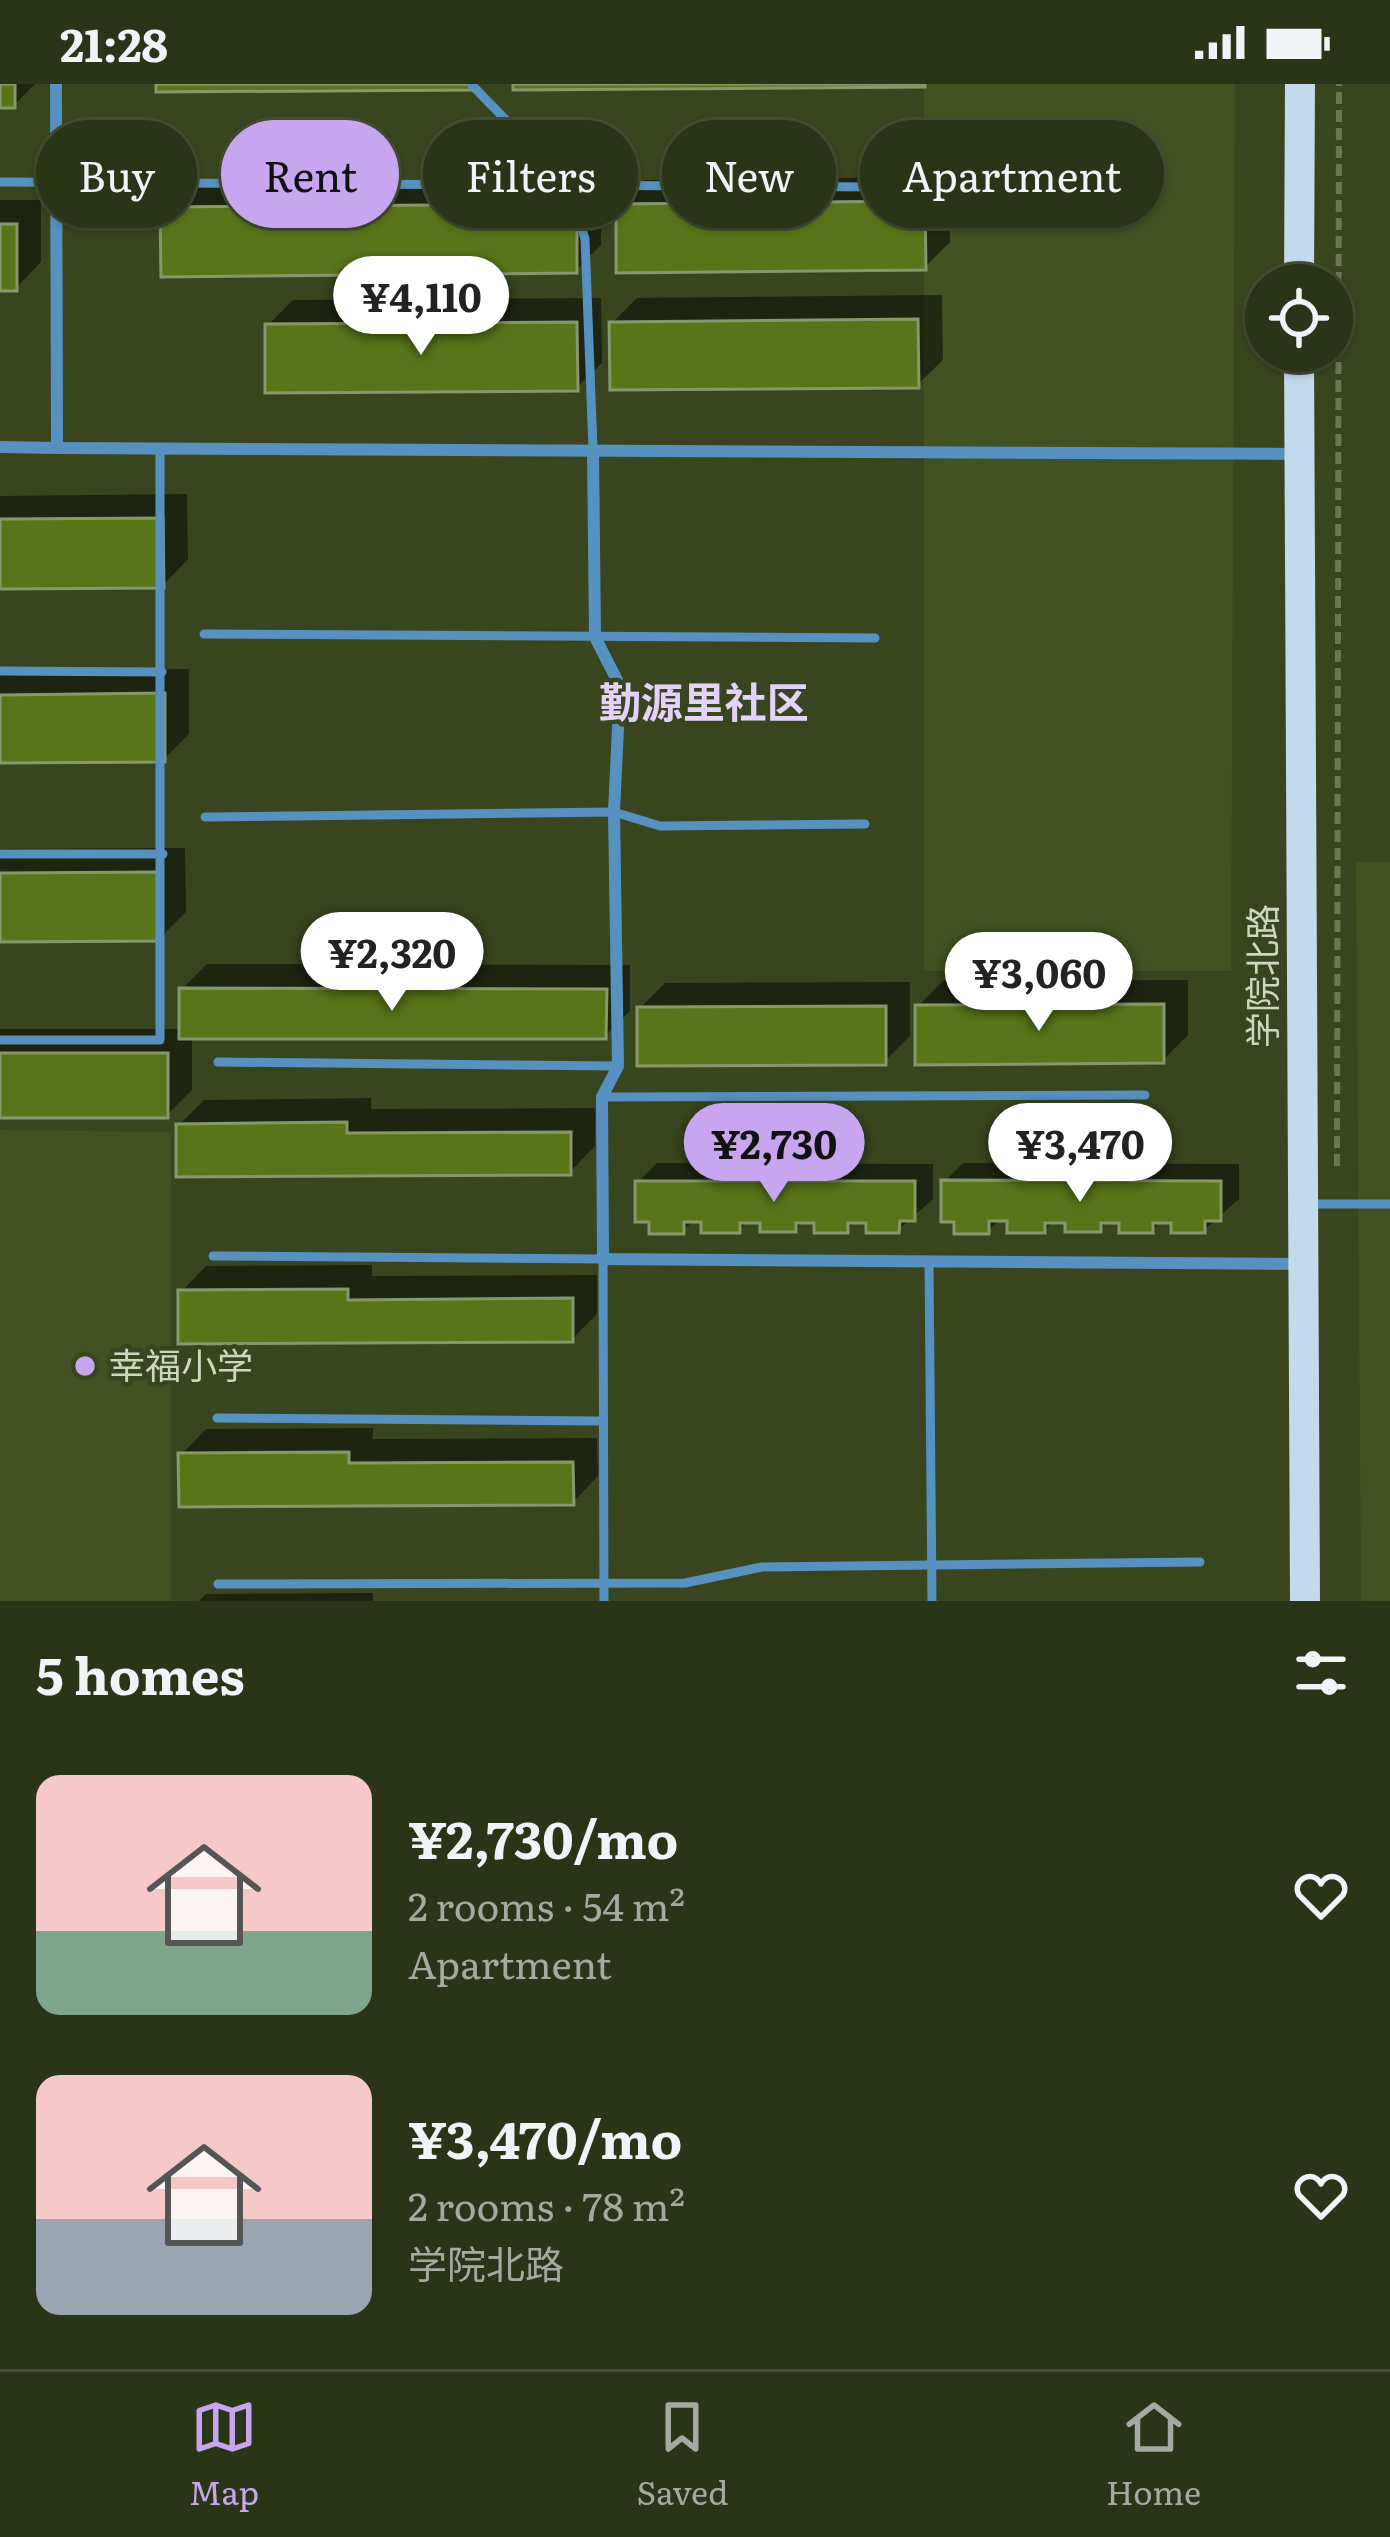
<!DOCTYPE html>
<meta charset="utf-8">
<style>
body{margin:0;font-family:Literata,"Noto Sans SC",serif;background:#323c1f;color:#f1f3f6;height:100vh;display:flex;flex-direction:column;font-size:45px;white-space:nowrap}
*{box-sizing:border-box;margin:0}
p{font-size:39px;color:#a5aaa1}
.icon{flex:none;width:66px;height:66px;fill:none;stroke:currentColor;stroke-width:2;stroke-linecap:round;stroke-linejoin:round}
.map{position:relative;height:1517px;overflow:hidden}
.drawer{display:flex;flex-direction:column;background:#2a3416;flex:1}
.drawer>*{flex:none}
.hud{position:absolute;left:36px;top:36px;width:1320px;height:108px;display:flex;gap:24px}
.controls{position:absolute;left:1245px;top:180px;display:grid;gap:24px}
.controls a{display:grid;place-items:center;width:108px;height:108px;border-radius:50%;background:#2a3416;box-shadow:0 3px 9px #0004,0 0 0 3px #464f35;font-size:60px}
.price{position:absolute;translate:-50% -102px;padding:0 27px;border-radius:42px;background:#fff;color:#222;font-size:39px;line-height:78px;filter:drop-shadow(0 3px 6px #0008)}
.price::after{content:'';position:absolute;left:50%;top:72px;width:36px;height:27px;margin-left:-18px;background:inherit;clip-path:polygon(0 0,100% 0,50% 100%)}
.price.selected{background:#c7a6ef;color:#111}
ul{padding:0;list-style:none}
li{display:flex;align-items:center;gap:36px;height:300px;padding:0 36px}
li span{display:grid;place-items:center;flex:none;width:336px;height:240px;border-radius:24px;color:#555}
li>.icon{margin-inline-start:auto}
span .icon{width:144px;height:144px;fill:#fffc;stroke-width:1}
li b{font-size:51px}
h2{display:flex;justify-content:space-between;align-items:center;height:144px;padding:0 36px;font-size:51px}
.pill{padding:0 42px;border-radius:54px;background:#2a3416;box-shadow:0 3px 9px #0004,0 0 0 3px #464f35;font-size:42px;line-height:108px}
.pill.selected{background:#c7a6ef;color:#111}
.status{display:flex;justify-content:space-between;align-items:center;height:84px;padding:0 60px;background:#2a3416;direction:ltr}
.status svg{height:33px;fill:currentColor}
.menu{display:flex;justify-content:space-around;align-items:center;height:168px;border-top:3px solid #464f35;background:#2a3416;font-size:33px;color:#a5aaa1}
.menu a{display:grid;justify-items:center;gap:6px}
.menu .selected{color:#c7a6ef}
.map>svg:first-child{display:block}
.built{fill:#415121}
.shadow{fill:#0007}
.building{fill:#5a7519;stroke:#88986d;stroke-width:3}
.lines{fill:none;stroke-linecap:round;stroke-linejoin:round}
.path{stroke:#6a7654;stroke-width:6;stroke-dasharray:12 6;stroke-linecap:butt}
.service{stroke:#5791c0;stroke-width:9}
.minor{stroke:#5791c0;stroke-width:12}
.primary{stroke:#c3d9ec;stroke-width:30}
.poi-dot{fill:#c7a6ef;stroke:#38451e;stroke-width:4.5}
.labels{text-anchor:middle;stroke-width:9;stroke-linejoin:round;paint-order:stroke}
.street-label{font-size:36px;fill:#cdd6bf;stroke:#38451e}
.poi-label{font-size:36px;fill:#cdd6bf;stroke:#38451e;text-anchor:start}
.quarter-label{font-size:42px;font-weight:bold;fill:#e4d2fc;stroke:#38451e}
</style>
<div class="status"><b>21:28</b><svg viewBox="0 0 49 12"><path d="M0 12V9h3v3zM5 12V6h3v6zM10 12V3h3v9zM15 12V0h3v12zM26 1h20v11H26zM47 4h2v5h-2z"/></svg></div>
<div class="map">
<svg width="1390" height="1517" viewBox="0 0 1390 1517">
<rect width="100%" height="100%" fill="#38451e"/>
<g class="built">
<polygon points="924,0 1235,0 1231,887 924,887"/>
<polygon points="1356,778 1390,778 1390,1517 1361,1517"/>
<polygon points="0,1046 171,1048 171,1517 0,1517"/>
</g>
<g class="shadow">
<polygon points="0,0 35,0 14,21 0,21"/>
<polygon points="949,93 950,158 925,183 619,121 644,96"/>
<polygon points="601,96 601,161 576,186 163,124 188,99"/>
<polygon points="0,116 41,116 41,178 16,204 0,204"/>
<polygon points="942,211 943,276 917,301 612,239 637,214"/>
<polygon points="601,214 602,279 576,304 268,241 293,216"/>
<polygon points="187,410 188,475 163,501 0,502 0,412"/>
<polygon points="189,585 189,650 164,675 0,676 0,587"/>
<polygon points="185,764 186,828 160,854 0,855 0,765"/>
<polygon points="207,880 630,881 630,927 605,952 192,952 192,1006 167,1031 0,1031 0,945 182,945 182,905"/>
<polygon points="1188,896 1188,951 1163,976 918,922 943,897"/>
<polygon points="910,898 910,952 884,978 640,924 665,899"/>
<polygon points="371,1014 371,1025 595,1024 595,1062 570,1088 179,1041 204,1016"/>
<polygon points="657,1079 933,1080 933,1115 898,1146 869,1136 857,1136 846,1146 804,1136 795,1145 748,1136 739,1146 695,1135 682,1147 638,1098"/>
<polygon points="963,1079 1239,1080 1239,1115 1204,1146 1174,1136 1162,1136 1152,1146 1122,1136 1109,1136 1100,1145 1068,1136 1054,1136 1044,1146 1001,1134 988,1147 944,1098"/>
<polygon points="372,1181 372,1192 597,1191 597,1230 572,1255 181,1208 206,1182"/>
<polygon points="373,1344 373,1355 597,1354 598,1392 573,1418 181,1371 206,1345"/>
<polygon points="373,1509 373,1517 199,1517 206,1510"/>
</g>
<g class="building">
<rect x="0" y="0" width="15" height="24"/>
<polygon points="156,0 472,0 472,6 156,8"/>
<polygon points="513,0 925,0 925,3 513,6"/>
<polygon points="925,117 926,186 616,189 616,120"/>
<polygon points="577,120 577,189 161,193 160,123"/>
<rect x="0" y="140" width="17" height="67"/>
<polygon points="918,235 919,304 610,306 609,238"/>
<polygon points="577,238 578,307 265,309 265,240"/>
<polygon points="163,434 164,504 0,505 0,435"/>
<polygon points="165,609 165,678 0,679 0,611"/>
<polygon points="161,788 162,857 0,858 0,789"/>
<polygon points="179,904 607,905 606,955 179,955"/>
<polygon points="1164,920 1164,979 915,981 915,921"/>
<polygon points="886,922 886,981 637,982 637,923"/>
<rect x="0" y="969" width="168" height="65"/>
<polygon points="347,1038 347,1049 571,1048 571,1091 176,1093 176,1040"/>
<polygon points="941,1096 1221,1097 1221,1137 1205,1137 1205,1149 1171,1149 1171,1139 1153,1139 1153,1149 1119,1149 1119,1139 1101,1139 1101,1148 1065,1148 1065,1139 1045,1139 1045,1149 1007,1149 1007,1137 989,1137 989,1150 954,1150 954,1138 941,1138"/>
<polygon points="635,1097 915,1097 915,1137 900,1137 899,1149 866,1149 866,1139 848,1139 848,1149 814,1149 814,1139 796,1139 796,1148 760,1148 760,1139 740,1139 740,1149 701,1149 701,1138 684,1138 684,1150 649,1150 649,1138 635,1138"/>
<polygon points="348,1205 348,1216 573,1214 573,1258 178,1260 178,1206"/>
<polygon points="349,1368 349,1379 573,1378 574,1421 179,1423 178,1369"/>
</g>
<g class="lines">
<polyline class="path" points="1337,1082 1339,0"/>
<g class="service">
<polyline points="471,0 569,101 585,155 593,365"/>
<polyline points="0,98 880,103"/>
<polyline points="204,550 875,554"/>
<polyline points="0,587 162,588"/>
<polyline points="205,733 614,728 660,742 865,740"/>
<polyline points="0,770 163,770"/>
<polyline points="0,956 160,956 160,364"/>
<polyline points="218,978 618,982"/>
<polyline points="602,1013 1145,1011"/>
<polyline points="1309,1120 1390,1120"/>
<polyline points="213,1172 603,1175 604,1517"/>
<polyline points="929,1179 932,1517"/>
<polyline points="217,1334 601,1337"/>
<polyline points="218,1500 685,1499 762,1483 1200,1478"/>
</g>
<g class="minor">
<polyline points="0,363 57,364 56,0"/>
<polyline points="57,364 1298,370"/>
<polyline points="593,365 595,553 620,602 614,728 618,982 602,1013 603,1175 1300,1180"/>
</g>
<g class="primary">
<polyline points="1299,201 1300,0"/>
<polyline points="1299,267 1305,1517"/>
</g>
</g>
<circle class="poi-dot" cx="85" cy="1282" r="12"/>
<g class="labels">
<g class="street-label">
<text transform="translate(1263 892) rotate(-90)" y="13">学院北路</text>
</g>
<g class="poi-label">
<text x="109" y="1295">幸福小学</text>
</g>
<g class="quarter-label">
<text x="704" y="634">勤源里社区</text>
</g>
</g>
</svg>
<div class="controls">
<a><svg class="icon" aria-label="locate" viewBox="0 0 24 24"><circle cx="12" cy="12" r="6"/><path d="M12 2v4M12 18v4M2 12h4M18 12h4"/></svg></a>
</div>
<b class="price" style="left:421px;top:274px">¥4,110</b>
<b class="price" style="left:392px;top:930px">¥2,320</b>
<b class="price" style="left:1039px;top:950px">¥3,060</b>
<b class="price selected" style="left:774px;top:1121px">¥2,730</b>
<b class="price" style="left:1080px;top:1121px">¥3,470</b>
<div class="hud">
<a class="pill">Buy</a>
<a class="pill selected">Rent</a>
<a class="pill">Filters</a>
<a class="pill">New</a>
<a class="pill">Apartment</a>
</div>
</div>
<section class="drawer">
<h2>5 homes<svg class="icon" aria-label="filters" viewBox="0 0 24 24"><path d="M4 7h16M4 17h16"/><circle cx="9" cy="7" r="2"/><circle cx="15" cy="17" r="2"/></svg></h2>
<ul>
<li><span style="background:linear-gradient(#f6c9c9 65%,#7fa58c 0)"><svg class="icon" aria-label="home" viewBox="0 0 24 24"><path d="M3 11l9-7 9 7M6 9v11h12V9"/></svg></span><div><b>¥2,730/mo</b><p>2 rooms · 54 m²</p><p>Apartment</p></div><svg class="icon" aria-label="heart" viewBox="0 0 24 24"><path d="M12 20l-8-8c-3-5 5-10 8-4 3-6 11-1 8 4z"/></svg></li>
<li><span style="background:linear-gradient(#f6c9c9 60%,#9aa5b1 0)"><svg class="icon" aria-label="home" viewBox="0 0 24 24"><path d="M3 11l9-7 9 7M6 9v11h12V9"/></svg></span><div><b>¥3,470/mo</b><p>2 rooms · 78 m²</p><p>学院北路</p></div><svg class="icon" aria-label="heart" viewBox="0 0 24 24"><path d="M12 20l-8-8c-3-5 5-10 8-4 3-6 11-1 8 4z"/></svg></li>
</ul>
</section>
<nav class="menu">
<a class="selected"><svg class="icon" aria-label="map" viewBox="0 0 24 24"><path d="M3 6l6-2 6 2 6-2v14l-6 2-6-2-6 2zM9 4v14M15 6v14"/></svg>Map</a>
<a><svg class="icon" aria-label="saved" viewBox="0 0 24 24"><path d="M7 4h10v16l-5-4-5 4z"/></svg>Saved</a>
<a><svg class="icon" aria-label="home" viewBox="0 0 24 24"><path d="M3 11l9-7 9 7M6 9v11h12V9"/></svg>Home</a>
</nav>
